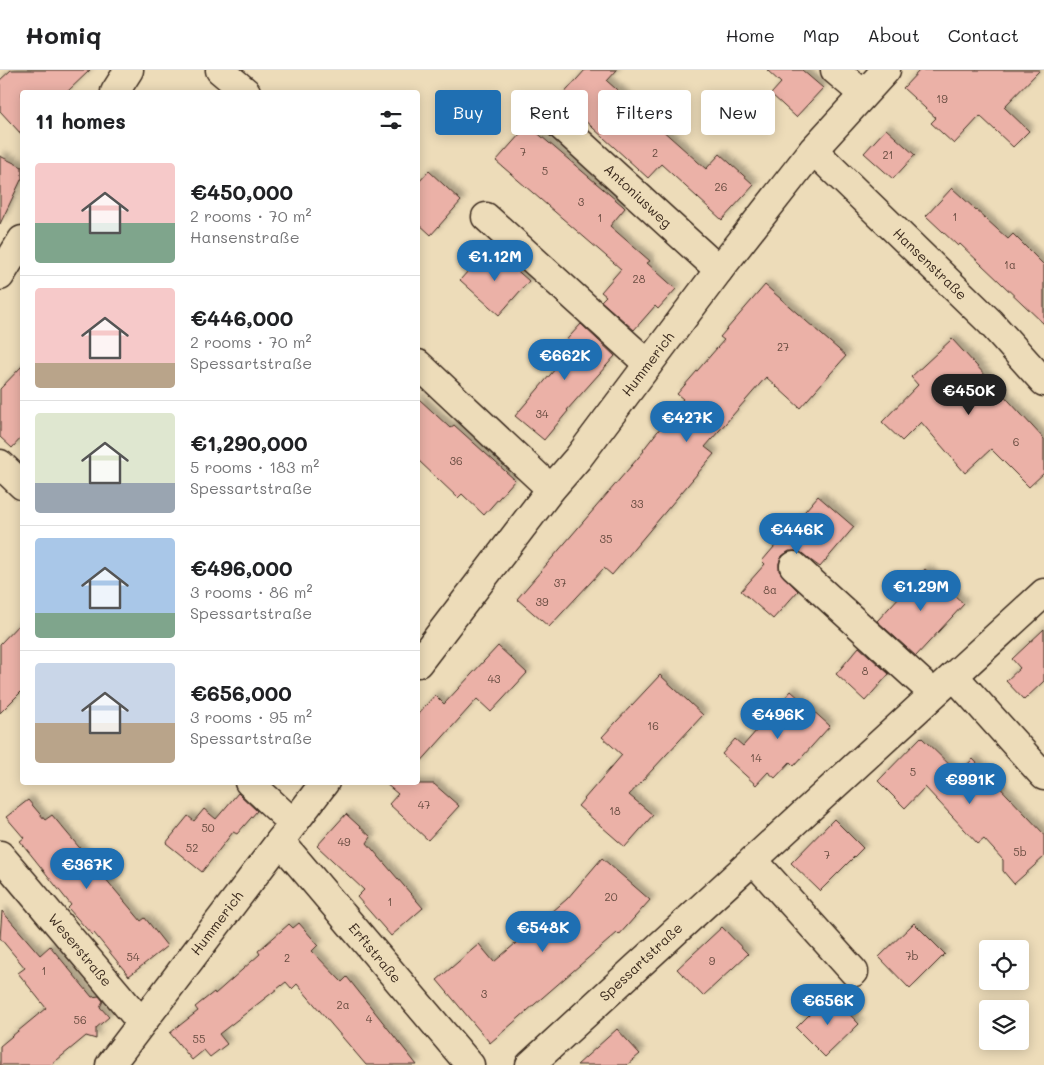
<!DOCTYPE html>
<meta charset="utf-8">
<style>
body{margin:0;font-family:Mali,sans-serif;background:#f2f2f2;color:#202124;height:100vh;display:flex;flex-direction:column;font-size:19px;white-space:nowrap}
*{box-sizing:border-box;margin:0}
p{font-size:16px;color:#757577}
.icon{flex:none;width:28px;height:28px;fill:none;stroke:currentColor;stroke-width:2;stroke-linecap:round;stroke-linejoin:round}
.map{position:relative;flex:1;overflow:hidden}
.drawer{position:absolute;left:20px;top:20px;width:400px;height:695px;display:flex;flex-direction:column;background:#fff;border-radius:5px;box-shadow:0 2px 12px #0003}
.drawer>*{flex:none}
.top-card{position:absolute;left:435px;top:20px;width:475px;height:45px;display:flex;gap:10px}
.tools{position:absolute;left:979px;top:870px;display:grid;gap:10px}
.tools a{display:grid;place-items:center;width:50px;height:50px;border-radius:5px;background:#fff;box-shadow:0 2px 12px #0003;font-size:25px}
.price{position:absolute;translate:-50% -42px;padding:0 11px;border-radius:18px;background:#1f6fb2;color:#fff;font-size:16px;line-height:32px;filter:drop-shadow(0 1px 2px #0008)}
.price::after{content:'';position:absolute;left:50%;top:30px;width:15px;height:11px;margin-left:-8px;background:inherit;clip-path:polygon(0 0,100% 0,50% 100%)}
.price.on{background:#222;color:#fff}
ul{padding:0;list-style:none}
li{display:flex;align-items:center;gap:15px;height:125px;padding:0 15px}
li+li{border-top:1px solid #e0e0e0}
li span{display:grid;place-items:center;flex:none;width:140px;height:100px;border-radius:5px;color:#555}
li>.icon{margin-inline-start:auto}
span .icon{width:60px;height:60px;fill:#fffc;stroke-width:1}
li b{font-size:21px}
h2{display:flex;justify-content:space-between;align-items:center;height:60px;padding:0 15px;font-size:21px}
.chip{padding:0 18px;border-radius:5px;background:#fff;box-shadow:0 2px 12px #0003;font-size:18px;line-height:45px}
.chip.on{background:#1f6fb2;color:#fff}
header{display:flex;align-items:center;gap:30px;box-sizing:border-box;height:70px;padding:0 25px;background:#fff;border-bottom:1px solid #e0e0e0}
header strong{font-size:24px}
nav{display:flex;gap:28px;margin-inline-start:auto;font-size:18px}
.map>svg:first-child{display:block}
.building{fill:#ebb1a7;stroke:#3b2a1e;filter:url(#shadow)}
.lines{fill:none;stroke-linecap:round;stroke-linejoin:round}
.minor-casing{stroke:#3b2a1e;stroke-width:31}
.minor{stroke:#eddcb9;stroke-width:28}
.labels{text-anchor:middle;stroke-width:4;stroke-linejoin:round;paint-order:stroke}
.number-label{font-size:11px;fill:#674c40}
.street-label{font-size:14px;fill:#3b2a1e;stroke:#eddcb9}
</style>
<header>
<strong>Homiq</strong>
<nav><a>Home</a><a>Map</a><a>About</a><a>Contact</a></nav>
</header>
<div class="map">
<svg width="1044" height="995" viewBox="0 0 1044 995">
<defs>
<filter id="shadow"><feDropShadow dx="4.5" dy="-4.5" stdDeviation="2.5" flood-color="#0004"/></filter>
</defs>
<rect width="100%" height="100%" fill="#eddcb9"/>
<filter id="ink" filterUnits="userSpaceOnUse"><feTurbulence type="fractalNoise" baseFrequency=".02" numOctaves="2"/><feDisplacementMap in="SourceGraphic" scale="10" xChannelSelector="R" yChannelSelector="G"/><feConvolveMatrix kernelMatrix="1 2 1 2 8 2 1 2 1" color-interpolation-filters="sRGB"/></filter>
<g filter="url(#ink)">
<g class="building">
<polygon points="11,0 90,0 67,22 22,22 22,65 0,41 0,10"/>
<polygon points="585,0 617,0 607,11 706,99 720,84 754,115 722,150 661,94 648,108 560,28"/>
<polygon points="767,0 802,0 823,18 796,47 771,24 781,13"/>
<polygon points="920,0 1040,0 1004,37 1029,61 1013,77 980,46 954,74 931,53 936,48 903,18"/>
<polygon points="528,55 623,136 625,138 610,156 650,191 647,193 676,219 658,239 655,236 634,260 601,231 606,226 601,222 621,199 496,91"/>
<polygon points="886,59 915,85 893,109 864,83"/>
<polygon points="0,86 22,97 22,108 0,154"/>
<polygon points="429,101 461,131 431,165 418,153 418,113"/>
<polygon points="952,118 1008,169 1013,164 1044,195 1044,254 960,174 958,176 926,146"/>
<polygon points="496,182 529,211 499,245 460,210 477,191 483,196"/>
<polygon points="765,215 846,286 800,338 766,307 705,377 714,384 612,505 604,498 549,557 517,529 644,381 643,380 683,329 677,324 724,270 720,267"/>
<polygon points="581,254 615,286 567,340 568,341 544,370 515,346 556,298 548,290"/>
<polygon points="952,269 1044,369 1044,403 1029,417 991,379 965,403 921,352 902,371 882,352 918,315 911,307"/>
<polygon points="22,296 22,367 12,378 0,367 0,319"/>
<polygon points="418,328 450,358 454,355 515,410 484,445 462,424 458,428 418,390"/>
<polygon points="818,426 854,457 820,497 798,481 789,481 782,486 779,493 779,501 798,521 773,549 741,521 765,494 762,491"/>
<polygon points="925,499 964,534 916,586 877,551"/>
<polygon points="22,551 22,621 0,643 0,574"/>
<polygon points="1044,559 1044,611 1024,630 1006,611 1020,598 1012,589"/>
<polygon points="498,576 527,603 491,642 477,629 418,695 418,644 435,625 444,634"/>
<polygon points="859,577 889,604 865,631 836,604"/>
<polygon points="660,605 703,645 629,725 653,745 625,777 578,736 622,685 602,667"/>
<polygon points="791,621 830,656 794,696 790,692 775,708 768,702 756,715 722,684 735,669 743,676"/>
<polygon points="921,667 958,703 973,689 1044,764 1044,787 1014,814 1003,801 1003,790 984,769 978,774 925,717 905,738 878,711"/>
<polygon points="386,714 434,714 459,736 428,770 389,734 398,724"/>
<polygon points="238,723 257,741 237,764 233,762 202,802 166,773 188,746 194,751 204,739 216,749"/>
<polygon points="28,730 45,750 52,745 141,851 145,848 167,876 129,906 94,863 92,865 68,838 71,835 20,771 24,768 6,747"/>
<polygon points="346,744 371,767 367,773 423,838 391,866 357,827 364,820 317,776"/>
<polygon points="834,749 863,778 820,821 791,793"/>
<polygon points="602,788 650,830 619,865 617,863 490,973 437,910 479,874 494,892 567,829"/>
<polygon points="2,841 40,885 50,876 92,927 99,926 103,931 100,937 109,947 96,958 96,969 86,966 51,995 0,995 0,976 46,938 18,903 25,898 0,868"/>
<polygon points="299,853 318,875 312,881 342,912 347,907 417,995 366,995 297,914 292,919 286,912 219,964 227,974 210,987 204,980 192,990 170,963 198,941 195,937 214,922 215,924 260,884 258,881 289,854 293,858"/>
<polygon points="914,853 945,884 910,919 879,887"/>
<polygon points="722,857 748,884 703,926 677,899"/>
<polygon points="830,924 859,954 825,987 796,958"/>
<polygon points="617,959 640,984 627,995 577,995"/>
</g>
<g class="lines">
<g class="minor-casing">
<g id="minor">
<polyline points="220,0 246,22"/>
<polyline points="835,0 863,24"/>
<polyline points="115,22 129,0"/>
<polyline points="557,52 719,200"/>
<polyline points="813,80 990,252 1044,312"/>
<polyline points="486,147 648,294"/>
<polyline points="0,206 22,170"/>
<polyline points="418,294 551,419"/>
<polyline points="0,394 22,415"/>
<polyline points="794,496 933,623"/>
<polyline points="418,593 551,419 578,388 719,200 813,80 886,0"/>
<polyline points="954,606 1044,706"/>
<polyline points="249,712 293,753"/>
<polyline points="280,771 470,995"/>
<polyline points="0,785 141,952"/>
<polyline points="753,790 854,902"/>
<polyline points="110,995 325,712"/>
<polyline points="530,995 1044,523"/>
</g>
</g>
<use href="#minor" class="minor"/>
</g>
</g>
<g class="labels">
<g class="number-label">
<text x="942" y="33">19</text>
<text x="523" y="86">7</text>
<text x="655" y="87">2</text>
<text x="888" y="89">21</text>
<text x="545" y="105">5</text>
<text x="721" y="121">26</text>
<text x="581" y="136">3</text>
<text x="955" y="151">1</text>
<text x="600" y="152">1</text>
<text x="1010" y="199">1a</text>
<text x="639" y="213">28</text>
<text x="783" y="281">27</text>
<text x="542" y="348">34</text>
<text x="1016" y="376">6</text>
<text x="456" y="395">36</text>
<text x="637" y="438">33</text>
<text x="606" y="473">35</text>
<text x="560" y="517">37</text>
<text x="770" y="524">8a</text>
<text x="542" y="536">39</text>
<text x="865" y="605">8</text>
<text x="494" y="613">43</text>
<text x="653" y="660">16</text>
<text x="756" y="692">14</text>
<text x="913" y="706">5</text>
<text x="424" y="739">47</text>
<text x="615" y="745">18</text>
<text x="208" y="762">50</text>
<text x="344" y="776">49</text>
<text x="192" y="782">52</text>
<text x="1020" y="786">5b</text>
<text x="827" y="789">7</text>
<text x="611" y="831">20</text>
<text x="390" y="836">1</text>
<text x="912" y="890">7b</text>
<text x="133" y="891">54</text>
<text x="287" y="892">2</text>
<text x="712" y="895">9</text>
<text x="44" y="905">1</text>
<text x="484" y="928">3</text>
<text x="343" y="939">2a</text>
<text x="369" y="953">4</text>
<text x="80" y="954">56</text>
<text x="199" y="973">55</text>
</g>
<g class="street-label">
<text transform="translate(638 126) rotate(43)" y="5">Antoniusweg</text>
<text transform="translate(930 194) rotate(44)" y="5">Hansenstraße</text>
<text transform="translate(648 294) rotate(-53)" y="5">Hummerich</text>
<text transform="translate(217 853) rotate(-53)" y="5">Hummerich</text>
<text transform="translate(80 880) rotate(50)" y="5">Weserstraße</text>
<text transform="translate(375 883) rotate(50)" y="5">Erftstraße</text>
<text transform="translate(641 892) rotate(-43)" y="5">Spessartstraße</text>
</g>
</g>
</svg>
<div class="tools">
<a><svg class="icon" aria-label="locate" viewBox="0 0 24 24"><circle cx="12" cy="12" r="6"/><path d="M12 2v4M12 18v4M2 12h4M18 12h4"/></svg></a>
<a><svg class="icon" aria-label="layers" viewBox="0 0 24 24"><path d="M12 4l9 5-9 5-9-5zM3 14l9 5 9-5"/></svg></a>
</div>
<b class="price" style="left:495px;top:212px">€1.12M</b>
<b class="price" style="left:565px;top:311px">€662K</b>
<b class="price on" style="left:969px;top:346px">€450K</b>
<b class="price" style="left:687px;top:373px">€427K</b>
<b class="price" style="left:797px;top:485px">€446K</b>
<b class="price" style="left:921px;top:542px">€1.29M</b>
<b class="price" style="left:778px;top:670px">€496K</b>
<b class="price" style="left:970px;top:735px">€991K</b>
<b class="price" style="left:87px;top:820px">€367K</b>
<b class="price" style="left:543px;top:883px">€548K</b>
<b class="price" style="left:828px;top:956px">€656K</b>
<div class="top-card">
<a class="chip on">Buy</a>
<a class="chip">Rent</a>
<a class="chip">Filters</a>
<a class="chip">New</a>
</div>
<section class="drawer">
<h2>11 homes<svg class="icon" aria-label="filters" viewBox="0 0 24 24"><path d="M4 7h16M4 17h16"/><circle cx="9" cy="7" r="2"/><circle cx="15" cy="17" r="2"/></svg></h2>
<ul>
<li><span style="background:linear-gradient(#f6c9c9 60%,#7fa58c 0)"><svg class="icon" aria-label="home" viewBox="0 0 24 24"><path d="M3 11l9-7 9 7M6 9v11h12V9"/></svg></span><div><b>€450,000</b><p>2 rooms · 70 m²</p><p>Hansenstraße</p></div></li>
<li><span style="background:linear-gradient(#f6c9c9 75%,#b9a48a 0)"><svg class="icon" aria-label="home" viewBox="0 0 24 24"><path d="M3 11l9-7 9 7M6 9v11h12V9"/></svg></span><div><b>€446,000</b><p>2 rooms · 70 m²</p><p>Spessartstraße</p></div></li>
<li><span style="background:linear-gradient(#dfe7d0 70%,#9aa5b1 0)"><svg class="icon" aria-label="home" viewBox="0 0 24 24"><path d="M3 11l9-7 9 7M6 9v11h12V9"/></svg></span><div><b>€1,290,000</b><p>5 rooms · 183 m²</p><p>Spessartstraße</p></div></li>
<li><span style="background:linear-gradient(#a9c7e8 75%,#7fa58c 0)"><svg class="icon" aria-label="home" viewBox="0 0 24 24"><path d="M3 11l9-7 9 7M6 9v11h12V9"/></svg></span><div><b>€496,000</b><p>3 rooms · 86 m²</p><p>Spessartstraße</p></div></li>
<li><span style="background:linear-gradient(#c9d6e8 60%,#b9a48a 0)"><svg class="icon" aria-label="home" viewBox="0 0 24 24"><path d="M3 11l9-7 9 7M6 9v11h12V9"/></svg></span><div><b>€656,000</b><p>3 rooms · 95 m²</p><p>Spessartstraße</p></div></li>
</ul>
</section>
</div>
